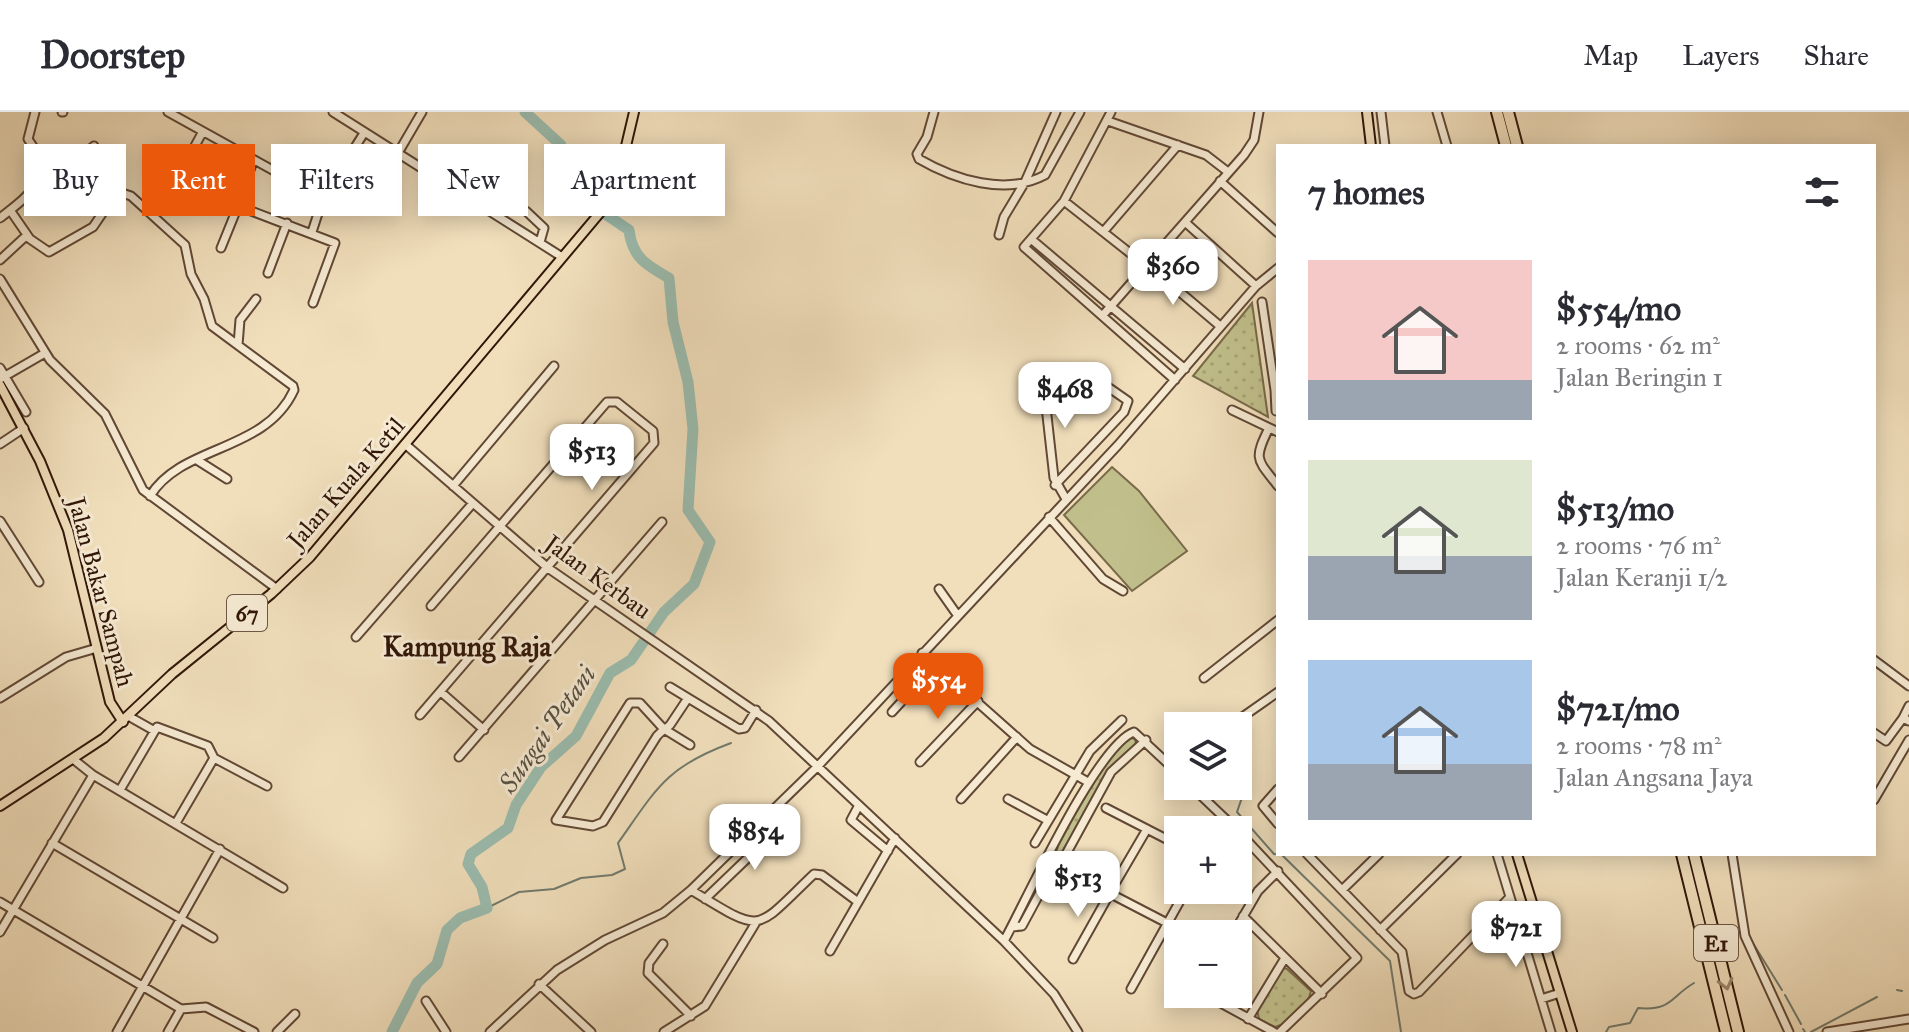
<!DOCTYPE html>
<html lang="en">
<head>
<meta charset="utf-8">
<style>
  :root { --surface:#fff; --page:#f7f7f7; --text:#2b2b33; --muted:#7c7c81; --line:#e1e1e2; --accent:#ea580c }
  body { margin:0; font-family:"IM FELL Great Primer",serif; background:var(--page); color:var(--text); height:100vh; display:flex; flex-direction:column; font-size:30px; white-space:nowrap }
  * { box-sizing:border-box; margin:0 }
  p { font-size:26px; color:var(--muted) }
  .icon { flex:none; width:44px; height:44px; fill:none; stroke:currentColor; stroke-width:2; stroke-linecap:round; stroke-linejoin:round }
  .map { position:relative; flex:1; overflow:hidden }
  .panel { position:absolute; left:1276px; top:32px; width:600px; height:712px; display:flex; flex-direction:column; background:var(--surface); border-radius:0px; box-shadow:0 4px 20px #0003 }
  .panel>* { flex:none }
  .banner { position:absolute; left:24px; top:32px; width:760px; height:72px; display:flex; gap:16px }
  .fabs { position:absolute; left:1164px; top:600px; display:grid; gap:16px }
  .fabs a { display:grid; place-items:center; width:88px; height:88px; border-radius:0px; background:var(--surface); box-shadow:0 4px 20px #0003; font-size:40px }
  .price { position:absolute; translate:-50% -68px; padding:0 18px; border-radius:16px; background:#fff; color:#222; font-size:26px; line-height:52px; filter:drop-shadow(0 2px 4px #0008) }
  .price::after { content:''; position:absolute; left:50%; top:48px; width:24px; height:18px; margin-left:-12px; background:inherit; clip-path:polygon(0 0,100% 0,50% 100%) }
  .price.current { background:var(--accent); color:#fff }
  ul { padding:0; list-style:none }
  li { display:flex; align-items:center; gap:24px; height:200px; padding:0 32px }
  li span { display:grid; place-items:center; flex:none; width:224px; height:160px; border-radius:0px; color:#555 }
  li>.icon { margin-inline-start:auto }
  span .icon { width:96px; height:96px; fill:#fffc; stroke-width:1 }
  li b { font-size:34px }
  h2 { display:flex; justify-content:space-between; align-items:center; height:96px; padding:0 32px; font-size:34px }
  .pill { padding:0 28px; border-radius:0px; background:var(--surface); box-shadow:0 4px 20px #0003; font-size:28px; line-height:72px }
  .pill.current { background:var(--accent); color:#fff }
  header { display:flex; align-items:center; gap:48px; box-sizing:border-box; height:112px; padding:0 40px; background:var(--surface); border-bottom:2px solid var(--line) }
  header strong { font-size:38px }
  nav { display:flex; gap:44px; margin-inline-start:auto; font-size:28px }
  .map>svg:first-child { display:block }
</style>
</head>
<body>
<header>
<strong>Doorstep</strong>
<nav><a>Map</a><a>Layers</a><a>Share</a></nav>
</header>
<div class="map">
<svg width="1909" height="920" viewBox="0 0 1909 920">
  <defs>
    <pattern id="green-dots" width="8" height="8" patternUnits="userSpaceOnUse" patternTransform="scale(2)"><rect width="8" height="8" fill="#c1c08c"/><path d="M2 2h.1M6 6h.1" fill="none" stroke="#a6a477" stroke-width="1.8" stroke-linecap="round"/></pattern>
  </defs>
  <rect width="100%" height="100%" fill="#f1dfbc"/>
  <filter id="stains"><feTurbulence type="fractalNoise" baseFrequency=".0025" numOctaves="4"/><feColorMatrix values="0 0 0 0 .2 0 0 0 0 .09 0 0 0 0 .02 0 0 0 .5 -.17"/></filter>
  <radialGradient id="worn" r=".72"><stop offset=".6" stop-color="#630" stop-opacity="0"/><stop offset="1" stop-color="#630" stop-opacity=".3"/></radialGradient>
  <path fill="url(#green-dots)" stroke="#796b4a" stroke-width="2" d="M1252,191l16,114 -75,-41z
    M1129,625l6,2 1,5 -28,27 -48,85h-4c3,-34 49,-93 73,-119z
    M1281,855l6,2 24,22c-3,16 -21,32 -36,36l-16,-8 -2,-9z"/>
  <path fill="#c1c08c" stroke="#796b4a" stroke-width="2" d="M1112,355l27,24 48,60 -55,40 -68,-76z"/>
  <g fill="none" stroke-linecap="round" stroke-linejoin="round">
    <path stroke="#717a6d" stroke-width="2" d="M1249,665l-12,35 37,42 8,1 108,106 11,71
      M487,796l32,-16 35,-3 27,-11 31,-3 13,-6 -7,-26c39,-55 48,-76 113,-100
      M1751,828l31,50
      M1897,878l5,1
      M1785,883l16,29
      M1803,917l2,3
      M1606,920l3,-5 21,-4 8,-15c34,3 32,-11 56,-25
      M1811,920l66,-35"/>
    <path stroke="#9bbdb0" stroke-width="11" d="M392,920l25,-49 20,-19 10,-34 13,-12 27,-10 -5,-21 -14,-23 3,-10 37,-26 8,-23 25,-38 35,-31 34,-63 21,-13 33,-48 30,-28 16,-42 -22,-32 5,-81 -5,-47 -15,-60 -4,-44c-23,-13 -37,-21 -40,-48l-61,-41 -7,-44 -36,-33"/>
    <defs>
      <path id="minor" d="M62,0h1
        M168,0l155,86
        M333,0l229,145
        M934,0l-7,25 -10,17 2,5c36,21 87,37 126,16l35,-63
        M1111,0l-47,89 -40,46 151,133
        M1381,0l4,34
        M1437,0l10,34
        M1108,9l98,34 22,17
        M398,41l24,-41
        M253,49l-15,45 97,37 -22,60
        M183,56l19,-35
        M1220,69l58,52
        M34,75l25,-3 11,-18 24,-20
        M1064,89l71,56
        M10,98l20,29 19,13 44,-25 21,-31 8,-3 9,3 54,49 6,29 13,25 8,27 81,60 1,4c-29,63 -112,54 -144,106
        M526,99l18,17 -4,14
        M0,106c31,-24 56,-42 28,-79l7,-27
        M1185,110l71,64
        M1104,119l74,-86
        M312,120l11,-34 41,-65
        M999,123l5,-18 21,-35 31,-70
        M1031,127l154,130
        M221,136l17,-42
        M0,148l27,-25
        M1147,152l73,62
        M268,161l19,-50
        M0,167l50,81 55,54 38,76 134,99
        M1262,190l13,88
        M1103,203l141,-160 10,-15 5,-28
        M238,233l2,-25 16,-21
        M0,256l26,44
        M1042,259l12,107 12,21
        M0,267l45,-26
        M1048,293l26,-14 34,-4 20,14 -4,11 -69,73
        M1232,298l46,22
        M1276,299l-1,-21h3
        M1269,316c-16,32 -12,31 9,58
        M0,332l24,-16
        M405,332l143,124 221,153 235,220 50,53 24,38
        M197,348l30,19
        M453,374l101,-120
        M1049,405l54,62 20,12
        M0,409l39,61
        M939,477l19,27
        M356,525l117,-134
        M922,541l108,96 58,33
        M1874,548l35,26
        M1204,566l74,-58
        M670,575l69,42 6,-1 11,-18
        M441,580l43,38
        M0,586l66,-41 31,-9
        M688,586l-18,27c-4,4 -9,6 -13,11l-54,86 -10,4 -37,-6 74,-117h10l21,23 3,3 26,16
        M1909,594l-6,12 6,3
        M892,600l44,-48
        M420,603l234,-272 -1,-12 -36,-29h-10l-176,204
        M130,605l23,13
        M1241,606l37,-26
        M1874,621l12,8 17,-23
        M459,645l203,-235
        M73,647l20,16 190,113
        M920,650l58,-61
        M1191,674l46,44
        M1278,677l-15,17 15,18
        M120,678l37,-63 51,19 6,12
        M961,687l56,-62
        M1008,687l39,21
        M1874,688l35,-60
        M859,693l-8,15 37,31
        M1106,696l72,37
        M176,711l38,-65 53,28
        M1238,719l119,127 -77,74
        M52,731l161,95
        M1035,731l55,-92 32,-31
        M1307,742l95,98 7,39 5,3 5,-2 91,-95
        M1497,742l54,178
        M1732,742l13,82 44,96
        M1057,754l110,57
        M1059,755l52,-95 35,-32
        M1116,770l31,-53
        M691,778c74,45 62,42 123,-16l8,1 36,27
        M1342,778l37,-36
        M705,787l78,-75 -9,-15
        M0,790l181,107 25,-2 48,25
        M1243,804l79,78
        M1012,815l10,-1 33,-61
        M1380,818l77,-76
        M0,820l93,-157
        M1233,822l25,-43 20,-20
        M1004,829c23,-42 93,-196 130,-209l44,41
        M663,832l-14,19 -1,10 43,43
        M830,839l65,-113
        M1073,847l37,-66
        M539,872l52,48
        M1131,877l55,-99
        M1204,882l70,38
        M1541,887l19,-6
        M426,889l20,31
        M1248,907l37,-61
        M117,920l103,-183
        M168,920l13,-23
        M277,920l18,-18
        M490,920l67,-62 48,-30 58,-27 28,-23 126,-123 301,-322 138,-159 22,-18
        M664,920l41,-26 50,-82
        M1827,920l82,-13"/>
      <path id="major" d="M1367,0l4,34
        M0,273l40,76 28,69 42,172 13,20
        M0,694l104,-68 68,-64 99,-80 39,-37 299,-355 9,-22 16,-68
        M1517,742l55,178"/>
      <path id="highway" d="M1497,0l9,34
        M1508,0l9,34
        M1682,742l44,178
        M1694,742l44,178"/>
    </defs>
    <use href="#minor" stroke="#614835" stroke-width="11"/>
    <use href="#major" stroke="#311608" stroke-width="12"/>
    <use href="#highway" stroke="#311608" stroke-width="14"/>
    <use href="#minor" stroke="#f6ead3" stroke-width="7"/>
    <use href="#major" stroke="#f1dfbc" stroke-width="8"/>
    <use href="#highway" stroke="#f1dfbc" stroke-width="10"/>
  </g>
  <defs><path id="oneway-chevron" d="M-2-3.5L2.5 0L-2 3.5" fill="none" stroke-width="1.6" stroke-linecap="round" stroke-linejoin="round" transform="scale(2)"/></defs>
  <use stroke="#9b856b" href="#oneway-chevron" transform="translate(1726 872) rotate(76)"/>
  <g text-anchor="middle" stroke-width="6" stroke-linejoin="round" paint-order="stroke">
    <g fill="#f6ead3" stroke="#6c5645" stroke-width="2">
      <rect x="227" y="483" width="40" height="36" rx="6"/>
      <rect x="1694" y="813" width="44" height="36" rx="6"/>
    </g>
    <g font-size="22" font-weight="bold" fill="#311608">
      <text x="247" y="509">67</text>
      <text x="1716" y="839">E1</text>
    </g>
    <g font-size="24" fill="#311608" stroke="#f6ead3">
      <text transform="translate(346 371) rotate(-49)" y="8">Jalan Kuala Ketil</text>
      <text transform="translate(598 465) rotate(36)" y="8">Jalan Kerbau</text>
      <text transform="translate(101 480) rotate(75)" y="8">Jalan Bakar Sampah</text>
    </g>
    <g font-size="26" font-style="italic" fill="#565043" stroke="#f6ead3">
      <text transform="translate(547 617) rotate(-55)" y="9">Sungai Petani</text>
    </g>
    <g font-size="28" font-weight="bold" fill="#311608" stroke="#f6ead3">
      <text x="467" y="544">Kampung Raja</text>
    </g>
  </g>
  <rect width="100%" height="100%" filter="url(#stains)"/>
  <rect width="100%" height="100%" fill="url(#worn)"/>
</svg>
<div class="fabs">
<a><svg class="icon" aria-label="layers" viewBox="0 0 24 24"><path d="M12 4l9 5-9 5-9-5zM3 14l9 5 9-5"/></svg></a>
<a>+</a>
<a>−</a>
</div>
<b class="price" style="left:1173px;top:195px">$360</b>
<b class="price" style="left:1065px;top:318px">$468</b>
<b class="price" style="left:592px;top:380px">$513</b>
<b class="price current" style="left:938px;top:609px">$554</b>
<b class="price" style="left:755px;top:760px">$854</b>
<b class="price" style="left:1078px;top:807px">$513</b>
<b class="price" style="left:1516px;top:857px">$721</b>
<div class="banner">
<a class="pill">Buy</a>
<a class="pill current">Rent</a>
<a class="pill">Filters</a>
<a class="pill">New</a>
<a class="pill">Apartment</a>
</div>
<section class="panel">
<h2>7 homes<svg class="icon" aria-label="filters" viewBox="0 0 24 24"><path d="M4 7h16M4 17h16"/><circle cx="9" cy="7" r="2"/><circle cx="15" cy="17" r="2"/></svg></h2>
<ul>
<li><span style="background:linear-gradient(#f6c9c9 75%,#9aa5b1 0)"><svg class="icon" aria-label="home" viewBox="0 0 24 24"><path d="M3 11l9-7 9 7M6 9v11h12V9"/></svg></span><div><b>$554/mo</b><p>2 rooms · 62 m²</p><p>Jalan Beringin 1</p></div></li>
<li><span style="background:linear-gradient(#dfe7d0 60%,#9aa5b1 0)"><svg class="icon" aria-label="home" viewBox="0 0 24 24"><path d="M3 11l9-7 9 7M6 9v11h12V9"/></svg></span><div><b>$513/mo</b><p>2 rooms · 76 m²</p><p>Jalan Keranji 1/2</p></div></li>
<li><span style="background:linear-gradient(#a9c7e8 65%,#9aa5b1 0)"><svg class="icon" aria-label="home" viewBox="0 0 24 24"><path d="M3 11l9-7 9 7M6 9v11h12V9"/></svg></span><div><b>$721/mo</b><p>2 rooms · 78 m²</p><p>Jalan Angsana Jaya</p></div></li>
</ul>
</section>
</div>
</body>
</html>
